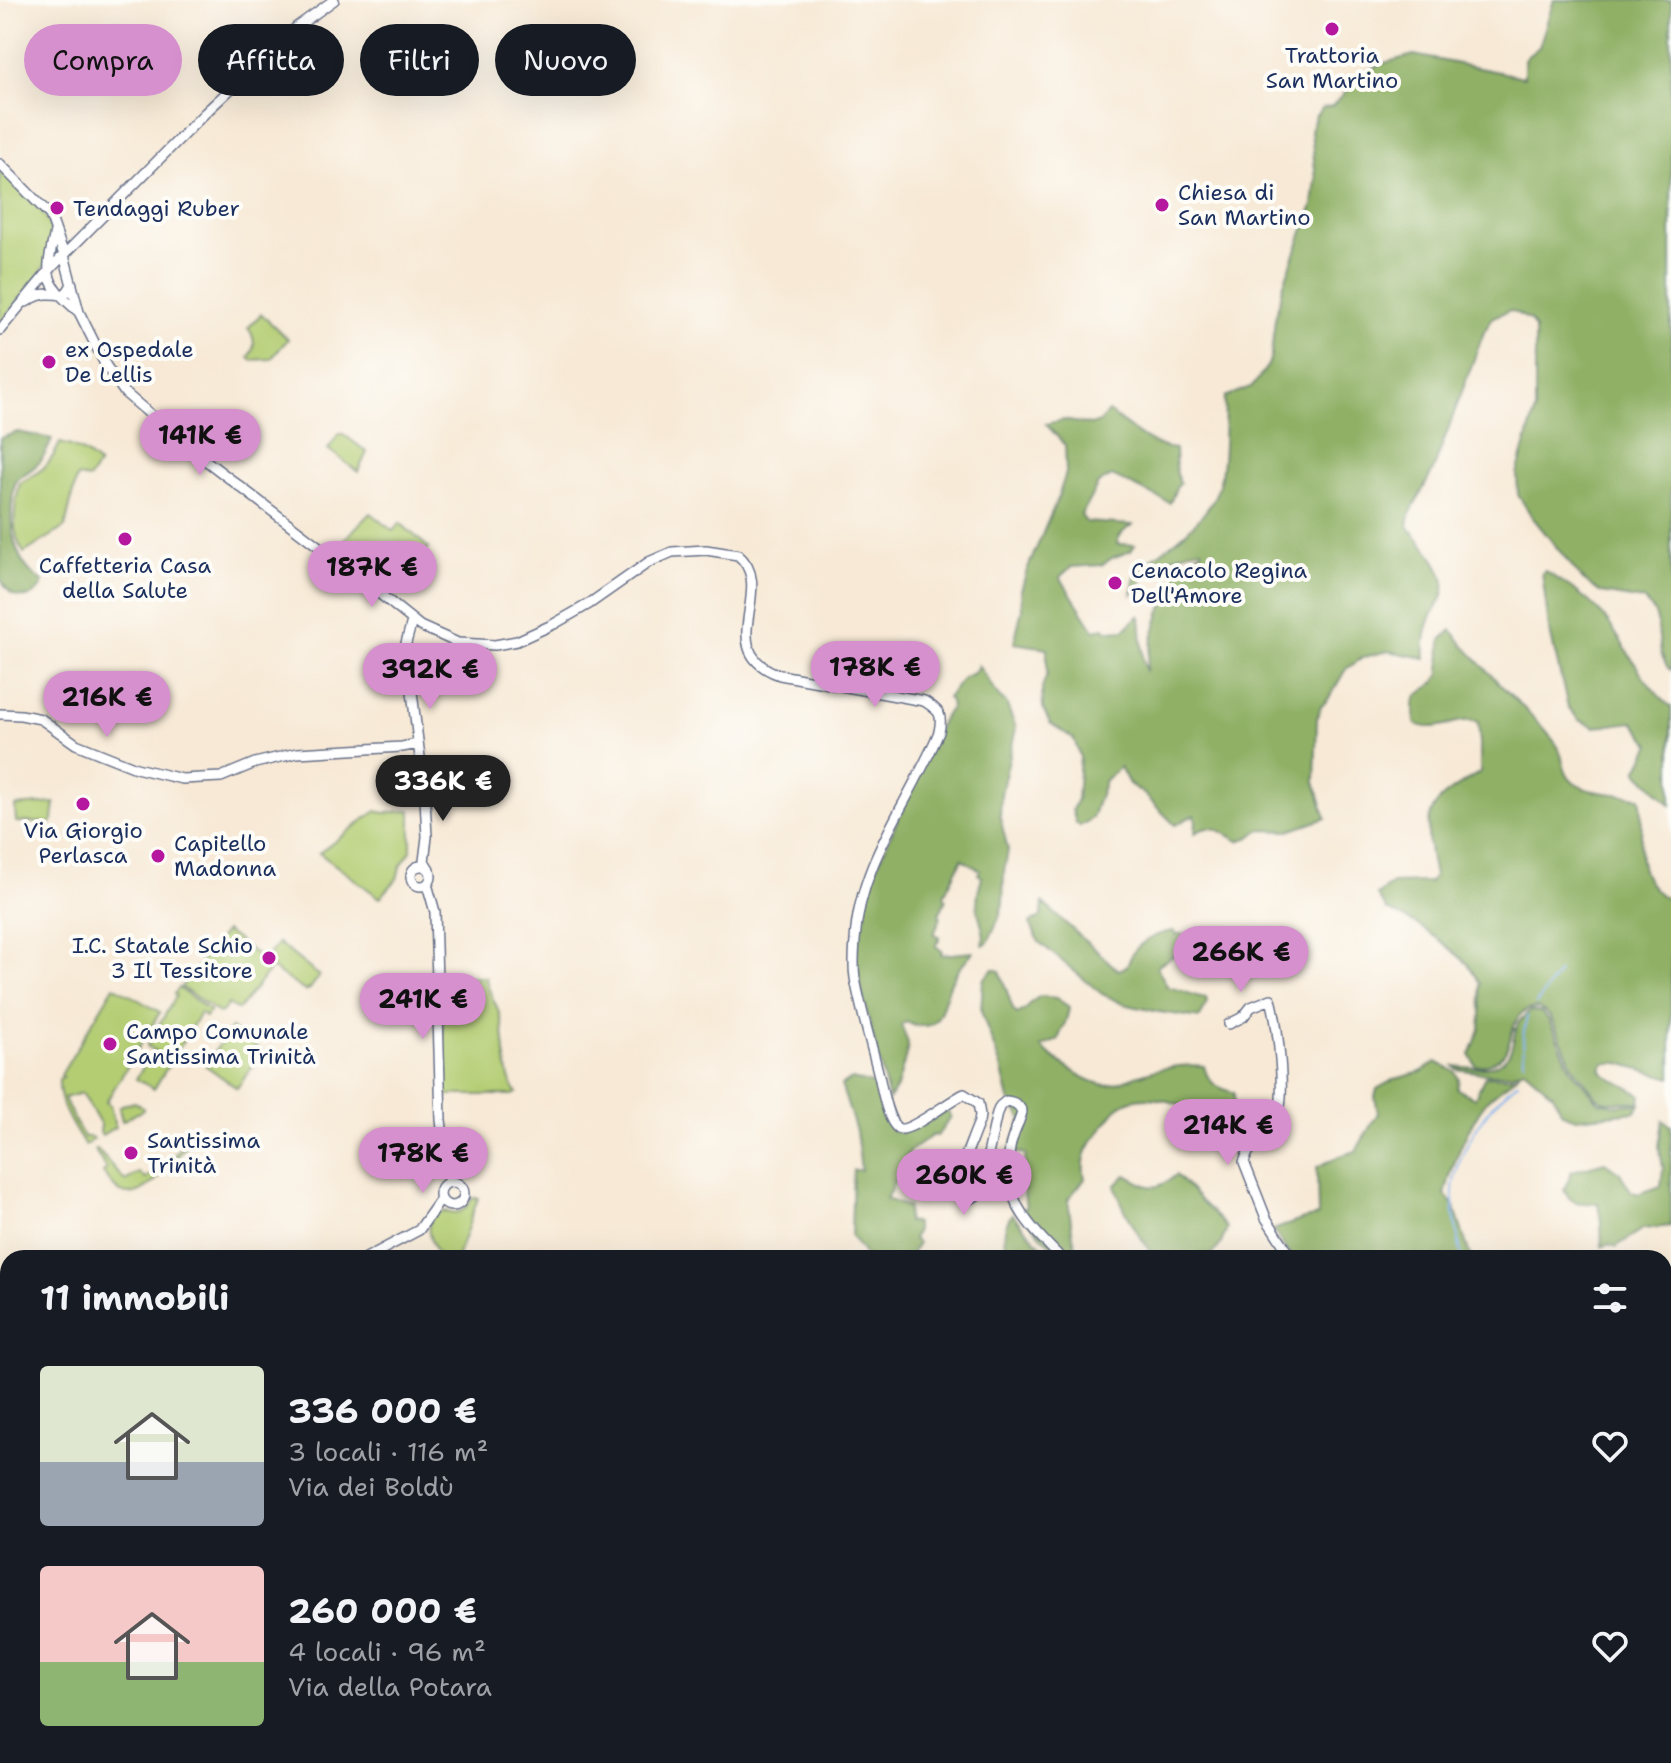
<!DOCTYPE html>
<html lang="it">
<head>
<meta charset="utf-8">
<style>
  :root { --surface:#171b24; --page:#20242c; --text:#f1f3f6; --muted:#9ea1a6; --accent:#d690ce }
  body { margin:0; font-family:"Shantell Sans",sans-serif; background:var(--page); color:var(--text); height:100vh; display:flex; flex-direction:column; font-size:30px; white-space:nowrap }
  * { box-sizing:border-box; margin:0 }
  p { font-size:26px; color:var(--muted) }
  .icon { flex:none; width:44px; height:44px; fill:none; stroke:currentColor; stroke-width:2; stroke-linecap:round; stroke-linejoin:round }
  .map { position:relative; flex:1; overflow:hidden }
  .sheet { position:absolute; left:0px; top:1250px; width:1672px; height:514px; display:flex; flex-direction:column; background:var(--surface); border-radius:24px 24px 0 0; box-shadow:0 8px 32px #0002 }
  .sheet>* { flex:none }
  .guide { position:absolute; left:24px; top:24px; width:800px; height:72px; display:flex; gap:16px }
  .price { position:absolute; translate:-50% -68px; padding:0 18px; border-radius:28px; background:var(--accent); color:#111; font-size:26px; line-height:52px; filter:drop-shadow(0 2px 4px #0008) }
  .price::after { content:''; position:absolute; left:50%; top:48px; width:24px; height:18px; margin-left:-12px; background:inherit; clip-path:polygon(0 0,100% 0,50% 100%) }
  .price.selected { background:#222; color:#fff }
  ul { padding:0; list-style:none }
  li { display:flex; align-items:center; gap:24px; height:200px; padding:0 40px }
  li span { display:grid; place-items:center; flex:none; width:224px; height:160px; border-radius:8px; color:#555 }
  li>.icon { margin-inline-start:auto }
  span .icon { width:96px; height:96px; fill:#fffc; stroke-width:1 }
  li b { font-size:34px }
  h2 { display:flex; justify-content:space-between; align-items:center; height:96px; padding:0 40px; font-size:34px }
  .chip { padding:0 28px; border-radius:36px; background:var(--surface); box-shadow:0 8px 32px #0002; font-size:28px; line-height:72px }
  .chip.selected { background:var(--accent); color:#111 }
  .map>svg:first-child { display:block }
</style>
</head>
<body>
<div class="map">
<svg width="1671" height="1763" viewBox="0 0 1671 1763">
  <rect width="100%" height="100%" fill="#fdfcf7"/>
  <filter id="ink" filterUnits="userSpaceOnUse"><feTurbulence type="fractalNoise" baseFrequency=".0125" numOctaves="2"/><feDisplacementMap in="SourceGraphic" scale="16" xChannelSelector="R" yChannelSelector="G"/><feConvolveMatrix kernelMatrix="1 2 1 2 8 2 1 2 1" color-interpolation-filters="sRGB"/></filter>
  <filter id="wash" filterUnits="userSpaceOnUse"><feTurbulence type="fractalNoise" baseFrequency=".006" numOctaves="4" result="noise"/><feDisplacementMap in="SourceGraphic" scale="32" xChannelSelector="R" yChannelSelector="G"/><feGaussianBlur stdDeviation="1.8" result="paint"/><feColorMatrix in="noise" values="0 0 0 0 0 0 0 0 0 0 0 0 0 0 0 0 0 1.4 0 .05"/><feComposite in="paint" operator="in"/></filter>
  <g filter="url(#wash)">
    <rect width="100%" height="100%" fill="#f7e9d5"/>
    <path fill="#b4cd73" stroke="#687e68" stroke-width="2" d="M0,171l11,7 33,35 8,18 -6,33 -12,18 -34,41z
      M261,314l27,25 -17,20 -20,1 -2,-3c7,-9 6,-20 -1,-29z
      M339,434h4l24,18 -9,20 -30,-23z
      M60,443c16,3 27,10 39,21l-10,15 -12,-2 -12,50 -41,26c-14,-20 -10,-47 -4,-70 23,-13 29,-16 40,-40z
      M370,513l23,18 7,-8 29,25 -38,43 -54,-44z
      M55,803l-2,17 -2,3 -35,-1 -1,-16z
      M411,810v41l-11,16 -3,12 -17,19 -61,-45 57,-42 9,2z
      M225,931l39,29 14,-17 41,33 -9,13 -5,2 -34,-23 -32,41h-3l-8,-5 -6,8 -3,1 -38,-26z
      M486,977c1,16 12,27 15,42 5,20 2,60 16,74l-5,2h-67l-4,-117z
      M114,986l46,26 -54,90 4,3 5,22 -13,8 -2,-3 1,-6 -19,-33 -18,5 10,22 10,17h7l2,2 -8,7c-14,-22 -27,-41 -26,-67l4,-2 -2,-2z
      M179,988l31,23 -5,6 -5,-4 -28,47 -25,-14 29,-50 -2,-2z
      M231,1028l32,24 -26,36 -32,-23z
      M153,1051l18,10 -17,28 -18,-10z
      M135,1102l8,6v2l-21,11 -3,-13 3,-3z
      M182,1141l5,4c-13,16 -45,59 -66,47 -8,-4 -13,-13 -18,-19l3,-4 -12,-20h3l28,32 14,-8 7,6 16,-17 3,2 15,-15 -1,-5z
      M473,1198h5l-21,60h-18c-7,-14 -20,-36 1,-46 6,-3 12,2 19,0 7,-2 10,-9 14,-14z
      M0,1734h8v22h12l2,7h-22z
      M1383,1756h48l-3,7h-28z"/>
    <path fill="#8fb065" stroke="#557062" stroke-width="2" d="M1554,0h117v670l-3,-2 -7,-14 -4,-33 -3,-10 -11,-11 -42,-7 -18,-13 -50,-62 -15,-23 -1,-21 18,-63v-82l-5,-9 -20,-10 -17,7 -9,15 -51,138 -23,44 -2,12c13,18 40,41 36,66 -2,10 -11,19 -14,28 -5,13 -6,25 -5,38l-37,-7 -24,6 -18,12 -17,29 -9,10 -3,11 -2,63 11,36 -37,13 -29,-1 -10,7 -11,4c-18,-8 -25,-20 -44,-8l1,-12 -2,-6 -19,10 -31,-31 -15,-10 -9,-17 -15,13 -13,38 -12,8 -4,-3 -4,-13 5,-11 3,-42 -6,-18 -24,-16 -7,-14 -1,-21 5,-14v-26l-33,-5 8,-34 -1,-19 6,-20 30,-70 9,-27 -1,-28 -19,-21 17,-4 28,5 9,-3 8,-10c23,14 37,34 67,37l1,25 4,9 -4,5 -6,15 -58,-27 -14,8 -17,31 5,7 46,3c-7,5 -14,10 -15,19l18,1 -4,6 -19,7 -10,7 -31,2 -11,10 34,53 11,-2 3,3 16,-1 16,-15 3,44 3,13c5,-39 18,-75 37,-110l3,-3 16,-7v-3c-16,2 -42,11 -54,24 -6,7 -10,15 -16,21 1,-8 1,-17 6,-23 6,-9 16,-14 24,-20 20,-14 47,-37 55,-60 9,-25 7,-67 8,-94l28,-11 15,-21 3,-9 4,-37 8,-33 30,-81 3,-26 -5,-49 4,-13 7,-9 10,-2 11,-11 17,-21 24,-11 30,-8 110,22v-18l15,-12z
      M18,432l34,7c-9,24 -15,27 -36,41 -9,35 -7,81 27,102 -5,16 -25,21 -36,7 -3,-3 -5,-8 -7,-11v-140z
      M1545,571c23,14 47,29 63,51 21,29 36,63 63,85v98l-34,-34 14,-27 -18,-22 -38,5 -16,-7 -11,-13 -19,-79 -7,-55z
      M1451,630c15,17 30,35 46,51 20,22 42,39 60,64 8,12 4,28 17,38 20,13 44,9 66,15 7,28 -9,63 11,87 7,7 10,12 20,15v178l-52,-15h-15l-3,6 3,5 36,20 1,2 -1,6h-31l-6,-1 -6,-4 -24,-30 -22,-49 -6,-6 -7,-4c-42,2 -9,54 -62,58l-6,-11 10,-26 1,-15 -1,-31 -12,-19 -7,-6 -20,-17 -25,-17 -29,-14 -10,-15 16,-12 37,-1 4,-6c-4,-22 -13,-56 4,-74 11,-12 29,-21 42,-30v-29l-2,-21c-21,-6 -43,13 -63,1l-1,-19 3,-8 18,-14 5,-8 1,-34z
      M978,665l21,32 7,6 10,25 -15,66 -1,23 8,33 -4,21 -1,32 -4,15 -12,26 -4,1c3,-12 -3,-22 -5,-34 -2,-12 0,-22 4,-34l-4,-3 2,-4 -18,-11 -18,36 2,5 -7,14 2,3 -7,17 6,3 -4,9 6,5 -1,4 32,-3c-6,8 -15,16 -20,26 -14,25 -8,60 -47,44l-5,3 7,18v5l-11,39 -8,13 -34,-134 6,-64 82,-184 8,-10 -1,-7 -3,-3 16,-20 12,-6z
      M1043,903l75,67 8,-3c3,-5 6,-14 10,-18 9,-10 26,-17 38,-18l1,3h13l10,9 -39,21 -2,4 10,17 -1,2c14,1 25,9 40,11l1,4 -7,16 -41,-6 -36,-8 -21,-10 -63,-52 -9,-19 12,-7z
      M993,969l7,2 13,38 4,5 9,-5 3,-5 11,-8 16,2 13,9c-1,13 -7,21 -11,33l-17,7c11,12 48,37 65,38 9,0 21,-6 30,-9 20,-7 46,-13 68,-10 4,18 13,21 30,27v18l-15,12c-7,-11 -15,-10 -26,-14 -22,-8 -57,-20 -76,0 -7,8 -13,17 -19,25 -12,14 -17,27 -13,45l-17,20 5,38 7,21h-18l-44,-48 8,-2 -4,-30 4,-24 -17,-3 13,-32 -13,-20 -8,-32 -20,-56 2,-31z
      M1531,1011l10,1 8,8 22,49 28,33 15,3 26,-1 -4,8 -60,6 -14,-5 -9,-19 -29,-25 -13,5h-21l-33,-5 -3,-3c19,2 48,6 57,-17 6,-17 2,-27 20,-38z
      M1436,1062l20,10 3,7 -2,10 18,9 10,-22 27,1 7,-4c-9,11 -24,18 -33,29 -19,25 -34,62 -41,93l9,11 17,52h-179l-19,-28 31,-11 14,-3 -1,-49 23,-11 16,-5 22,-38 -3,-16 2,-8 18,-10 26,-7z
      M852,1079l20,5 3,4 14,38 4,5 8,2 46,-23 4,7 -14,19 -4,-1 -23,16 -24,48 22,8 -1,15 9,1v9l-3,7 5,4 -6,9 1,6h-46l-16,-22 2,-66h8l-5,-39 -15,-46z
      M1663,1120l8,6v100l-28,3 -27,18 -8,-3 -6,3 -1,-25 -3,-19c-15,0 -27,3 -34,-13l8,-19 33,-9 15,11 11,18 7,3 23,-8 2,-19 -4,-21z
      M1126,1175c23,12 27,19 50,0l51,53 -6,16 -11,14h-54c-17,-21 -32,-46 -41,-72z
      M1012,1214l40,44h-41c-9,-15 -9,-30 1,-44z
      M709,1756h85l7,7h-103z
      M881,1756h205l-4,7h-211z
      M1476,1756h68l2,7h-73z"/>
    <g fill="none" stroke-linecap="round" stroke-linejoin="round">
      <path stroke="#83b4ef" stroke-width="2" d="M1536,1004l23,-32
        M1524,1062l-1,-26 4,-20
        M1462,1258c-4,-22 -10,-45 -9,-67 1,-27 24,-69 42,-88 7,-8 15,-14 23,-21"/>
      <path stroke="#83b4ef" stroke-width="12" d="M1664,1668l7,-9
        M1550,1763l1,-7"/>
    </g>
  </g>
  <g filter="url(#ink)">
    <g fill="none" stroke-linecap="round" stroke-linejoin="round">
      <defs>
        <path id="minor" d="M0,164l50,51 14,40 15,57 27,54 19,27 71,60 164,125 60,48 38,17 37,2 22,-4 37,-17 35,-20 60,-42 23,-10 34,-2 32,5c40,33 -27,96 42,120l144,26c15,10 19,12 15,31 -29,70 -80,130 -84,209 -1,12 -2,25 0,37 6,34 17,68 25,102 2,10 9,47 20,49 12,2 49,-28 64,-35l14,9 2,12 -1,7c-6,14 -11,29 -17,43 -2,6 -6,13 -7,19 -2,19 16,20 25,7l17,-78 3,-7 6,-5c8,1 13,3 16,11 -3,12 -10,23 -12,36 -9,52 18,76 51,110
          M55,232c-10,45 -12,49 24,80
          M26,302c7,-4 13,-8 21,-8 14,-1 17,6 25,-10
          M0,330l53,-64 153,-154 92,-86 36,-26
          M412,621l-6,22 19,155 2,39 -3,24 5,8
          M0,714l21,1 20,4 35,25 60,24 46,11 39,-2 34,-14 42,-10 105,-6 16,-3
          M411 876a10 10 0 1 1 20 0a10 10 0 1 1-20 0Z
          M427,884l8,28 6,208 6,48 3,14
          M1229,1024l14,-7 8,-10 20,-8c6,22 16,99 6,118 -9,17 -27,25 -33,45l22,56 26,40
          M440 1194a12 12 0 1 1 24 0a12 12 0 1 1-24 0Z
          M366,1258l53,-28 22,-31
          M0,1384l8,2"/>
        <path id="major" d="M0,1628l8,15
          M0,1686l8,2
          M30,1756l2,7"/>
      </defs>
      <use href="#minor" stroke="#687088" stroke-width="12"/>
      <use href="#major" stroke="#687088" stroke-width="14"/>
      <use href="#minor" stroke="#fff" stroke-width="9"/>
      <use href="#major" stroke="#fff" stroke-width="11"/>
    </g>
  </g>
  <g fill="#b5179e" stroke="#fdfcf7" stroke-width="3">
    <circle cx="1332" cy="29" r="8"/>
    <circle cx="1162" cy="205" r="8"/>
    <circle cx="57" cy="208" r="8"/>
    <circle cx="49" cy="362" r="8"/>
    <circle cx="125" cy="539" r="8"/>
    <circle cx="1115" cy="583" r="8"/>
    <circle cx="83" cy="804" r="8"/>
    <circle cx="158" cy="856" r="8"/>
    <circle cx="269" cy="958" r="8"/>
    <circle cx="110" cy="1044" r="8"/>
    <circle cx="131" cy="1153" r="8"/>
  </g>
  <g text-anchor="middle" stroke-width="8" stroke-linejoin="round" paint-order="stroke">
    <g font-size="22" fill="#1b2f5e" stroke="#fdfcf7" text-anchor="start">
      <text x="1332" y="63" text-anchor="middle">Trattoria<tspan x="1332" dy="25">San Martino</tspan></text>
      <text x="1178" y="200">Chiesa di<tspan x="1178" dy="25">San Martino</tspan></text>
      <text x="73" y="216">Tendaggi Ruber</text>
      <text x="65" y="357">ex Ospedale<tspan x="65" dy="25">De Lellis</tspan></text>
      <text x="125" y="573" text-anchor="middle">Caffetteria Casa<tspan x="125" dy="25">della Salute</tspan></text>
      <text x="1131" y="578">Cenacolo Regina<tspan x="1131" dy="25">Dell'Amore</tspan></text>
      <text x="83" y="838" text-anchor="middle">Via Giorgio<tspan x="83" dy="25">Perlasca</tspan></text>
      <text x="174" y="851">Capitello<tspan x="174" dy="25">Madonna</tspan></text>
      <text x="253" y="953" text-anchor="end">I.C. Statale Schio<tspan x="253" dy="25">3 Il Tessitore</tspan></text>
      <text x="126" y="1039">Campo Comunale<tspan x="126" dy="25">Santissima Trinità</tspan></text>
      <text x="147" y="1148">Santissima<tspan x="147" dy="25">Trinità</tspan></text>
    </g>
  </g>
</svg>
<b class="price" style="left:200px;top:477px">141K €</b>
<b class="price" style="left:372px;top:609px">187K €</b>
<b class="price" style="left:875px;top:709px">178K €</b>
<b class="price" style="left:430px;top:711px">392K €</b>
<b class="price" style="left:107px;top:739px">216K €</b>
<b class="price selected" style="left:443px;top:823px">336K €</b>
<b class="price" style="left:1241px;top:994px">266K €</b>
<b class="price" style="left:423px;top:1041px">241K €</b>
<b class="price" style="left:1228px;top:1167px">214K €</b>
<b class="price" style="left:423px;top:1195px">178K €</b>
<b class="price" style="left:964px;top:1217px">260K €</b>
<div class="guide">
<a class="chip selected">Compra</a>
<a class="chip">Affitta</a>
<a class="chip">Filtri</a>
<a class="chip">Nuovo</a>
</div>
<section class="sheet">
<h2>11 immobili<svg class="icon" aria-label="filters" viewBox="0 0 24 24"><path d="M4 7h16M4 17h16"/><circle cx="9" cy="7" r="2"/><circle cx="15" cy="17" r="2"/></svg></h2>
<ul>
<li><span style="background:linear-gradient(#dfe7d0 60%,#9aa5b1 0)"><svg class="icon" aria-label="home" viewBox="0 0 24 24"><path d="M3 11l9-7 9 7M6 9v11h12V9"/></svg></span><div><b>336 000 €</b><p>3 locali · 116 m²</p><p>Via dei Boldù</p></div><svg class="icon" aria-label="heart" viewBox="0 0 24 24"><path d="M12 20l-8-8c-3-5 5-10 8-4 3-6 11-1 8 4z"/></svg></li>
<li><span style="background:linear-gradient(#f6c9c9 60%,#8fb573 0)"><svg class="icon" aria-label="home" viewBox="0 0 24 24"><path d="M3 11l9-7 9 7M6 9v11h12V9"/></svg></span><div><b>260 000 €</b><p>4 locali · 96 m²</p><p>Via della Potara</p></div><svg class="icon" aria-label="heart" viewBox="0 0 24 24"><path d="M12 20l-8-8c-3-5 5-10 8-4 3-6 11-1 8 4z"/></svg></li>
</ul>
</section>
</div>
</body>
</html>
